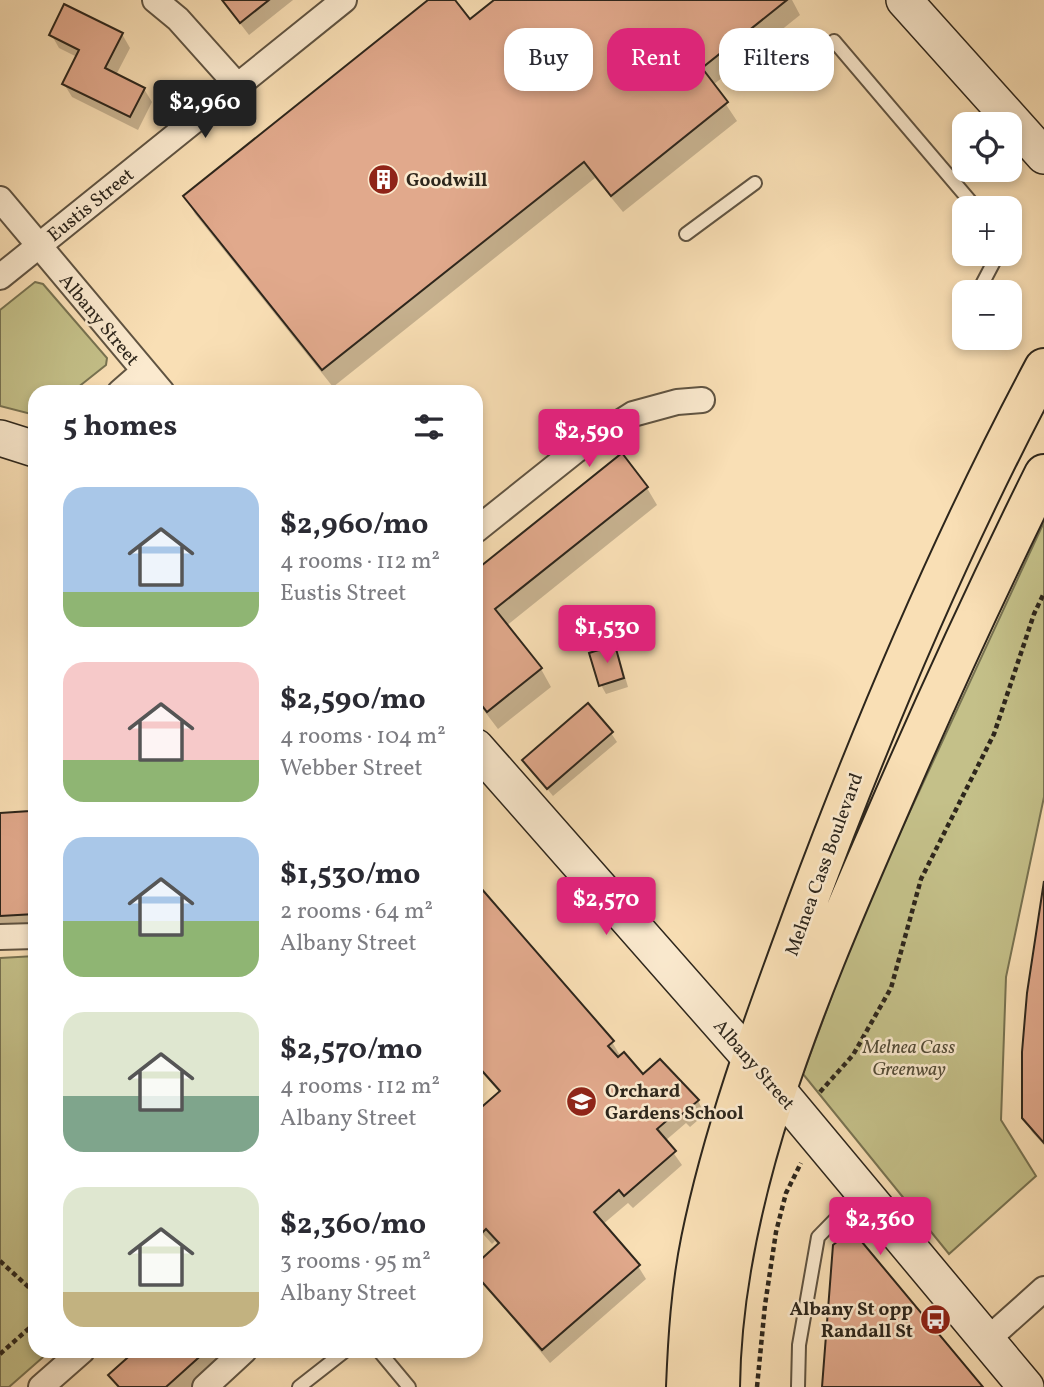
<!DOCTYPE html>
<html lang="en">
<head>
<meta charset="utf-8">
<style>
  :root { --surface:#fff; --page:#f2f2f3; --text:#2b2b33; --muted:#7c7c81; --accent:#db2777 }
  body { margin:0; font-family:Vollkorn,serif; background:var(--page); color:var(--text); height:100vh; display:flex; flex-direction:column; font-size:26px; white-space:nowrap }
  * { box-sizing:border-box; margin:0 }
  p { font-size:23px; color:var(--muted) }
  .icon { flex:none; width:38px; height:38px; fill:none; stroke:currentColor; stroke-width:2; stroke-linecap:round; stroke-linejoin:round }
  .map { position:relative; flex:1; overflow:hidden }
  .details { position:absolute; left:28px; top:385px; width:455px; height:973px; display:flex; flex-direction:column; background:var(--surface); border-radius:21px; box-shadow:0 4px 10px #0003 }
  .details>* { flex:none }
  .hud { position:absolute; left:504px; top:28px; width:434px; height:63px; display:flex; gap:14px }
  .tools { position:absolute; left:952px; top:112px; display:grid; gap:14px }
  .tools a { display:grid; place-items:center; width:70px; height:70px; border-radius:14px; background:var(--surface); box-shadow:0 4px 10px #0003; font-size:35px }
  .price { position:absolute; translate:-50% -60px; padding:0 16px; border-radius:7px; background:var(--accent); color:#fff; font-size:23px; line-height:46px; filter:drop-shadow(0 2px 4px #0008) }
  .price::after { content:''; position:absolute; left:50%; top:42px; width:21px; height:16px; margin-left:-10px; background:inherit; clip-path:polygon(0 0,100% 0,50% 100%) }
  .price.active { background:#222; color:#fff }
  ul { padding:0; list-style:none }
  li { display:flex; align-items:center; gap:21px; height:175px; padding:0 35px }
  li span { display:grid; place-items:center; flex:none; width:196px; height:140px; border-radius:21px; color:#555 }
  li>.icon { margin-inline-start:auto }
  span .icon { width:84px; height:84px; fill:#fffc; stroke-width:1 }
  li b { font-size:30px }
  h2 { display:flex; justify-content:space-between; align-items:center; height:84px; padding:0 35px; font-size:30px }
  .pill { padding:0 24px; border-radius:21px; background:var(--surface); box-shadow:0 4px 10px #0003; font-size:24px; line-height:63px }
  .pill.active { background:var(--accent); color:#fff }
  .map>svg:first-child { display:block }
</style>
</head>
<body>
<div class="map">
<svg width="1044" height="1387" viewBox="0 0 1044 1387">
  <rect width="100%" height="100%" fill="#f9dfb5"/>
  <filter id="stains"><feTurbulence type="fractalNoise" baseFrequency=".00286" numOctaves="4"/><feColorMatrix values="0 0 0 0 .2 0 0 0 0 .09 0 0 0 0 .02 0 0 0 .5 -.17"/></filter>
  <radialGradient id="worn" r=".72"><stop offset=".6" stop-color="#630" stop-opacity="0"/><stop offset="1" stop-color="#630" stop-opacity=".3"/></radialGradient>
  <path fill="#c4c089" stroke="#787352" stroke-width="2" d="M35,282l8,2 64,74 -1,7 -34,27h-37v23l-35,-9v-96z
    M1044,522v275l-38,180 -5,143 35,56 -87,78 -146,-180 58,-157z
    M35,956v395h15l-41,36h-9v-429z"/>
  <path fill="#0003" d="M222,0h71l-44,35z
    M431,0h21l18,22 27,-22h295l8,15 -87,70 24,36 -114,91 -28,-34 -262,209 -138,-173 -10,-18z
    M51,34h71l8,14 -14,27 28,14 8,13 -14,28 -66,-33 -8,-13 13,-27 -18,-9z
    M647,488l10,17 -151,121 35,43 10,18 -53,42 -22,-29v-128z
    M614,647l5,9 9,31 -22,7 -5,-9z
    M611,733l6,9 -64,54 -29,-36z
    M35,801v139l-35,2v-128l31,-2z
    M1044,890v255l-12,-13 -8,-14z
    M476,893l136,149 9,15 22,20 55,24 7,13 -15,13 -4,-4 -21,18 17,24 -49,43 -5,-5 -26,22 36,41 8,13 -96,84 -74,-89v-8l23,-20 -4,-5 -3,3 -16,-18v-111l24,-22 -24,-27z
    M138,1351h98l-41,36h-78l-6,-12z"/>
  <path fill="#e1a98c" stroke="#2d261c" stroke-width="2" d="M222,0h47l-29,23z
    M428,0h27l15,19 24,-19h293l-85,68 26,34 -117,94 -27,-34 -262,208 -139,-174z
    M64,4l59,29 -18,35 40,20 -15,29 -68,-33 17,-34 -30,-15z
    M622,453l26,34 -153,122 47,59 -55,44 -11,-14v-128z
    M615,645l9,33 -25,8 -10,-33z
    M588,703l25,29 -66,57 -25,-29z
    M35,795v119l-35,2v-103l30,-2z
    M1044,881v262l-22,-25v-66l5,-59z
    M480,887l134,154 -6,5 10,11 6,-5 19,22 17,-15 39,41 -18,15 -3,-4 -21,18 19,22 -52,45 -5,-6 -25,22 46,53 -98,85 -66,-75v-11l23,-21 -13,-14 -3,3 -7,-9v-111l24,-21 -24,-27v-173z
    M852,1230l131,157h-161l11,-142z
    M135,1351h71l-40,36h-47l-11,-12z"/>
  <g fill="none" stroke-linecap="round" stroke-linejoin="round">
    <defs>
      <path id="service" d="M834,41l142,167
        M686,234l69,-51
        M978,292l20,-38
        M962,325l2,-5
        M379,1351l30,36
        M299,1387l46,-36
        M798,1387l1,-42 19,-108 44,-45"/>
      <path id="minor" d="M155,0l23,19 59,66
        M0,199l162,193
        M0,277l344,-277
        M120,392l24,-21
        M476,530l99,-79 58,-37 44,-12 25,-2
        M0,937l35,-1
        M987,1340l57,-51
        M41,1387l41,-36
        M205,1387l39,-36"/>
      <path id="secondary" d="M904,0l140,156
        M0,438l35,11
        M476,747l302,343 248,297"/>
      <path id="primary" d="M686,1387c2,-49 5,-98 15,-147 23,-113 65,-224 105,-333 69,-185 145,-365 238,-539
        M720,1387c2,-190 87,-390 162,-562 51,-118 105,-236 162,-351"/>
    </defs>
    <use href="#service" stroke="#605442" stroke-width="16"/>
    <use href="#minor" stroke="#605442" stroke-width="28"/>
    <use href="#secondary" stroke="#2d261c" stroke-width="38"/>
    <use href="#primary" stroke="#2d261c" stroke-width="42"/>
    <path stroke="#2d261c" stroke-width="4.5" stroke-dasharray="5 3.5" stroke-linecap="butt" d="M820,1092l33,-37 38,-67 30,-109 73,-145 40,-120 10,-21
      M0,1261l35,32
      M0,1354l35,-31
      M757,1387l8,-82 11,-73 10,-39 15,-30"/>
    <use href="#service" stroke="#fbeacf" stroke-width="12"/>
    <use href="#minor" stroke="#fbeacf" stroke-width="24"/>
    <use href="#secondary" stroke="#fbeacf" stroke-width="35"/>
    <use href="#primary" stroke="#f9dfb5" stroke-width="38"/>
  </g>
  <defs>
    <symbol id="building-disc" viewBox="-11 -11 22 22"><circle r="9.5" fill="#8f2418" stroke="#fbeacf"/><path d="M-4-6H4V6H1V3H-1V6H-4ZM-2.5-4.3h1.7v1.8h-1.7ZM.8-4.3h1.7v1.8H.8ZM-2.5-1h1.7V.8h-1.7ZM.8-1h1.7V.8H.8Z" fill="#fff"/></symbol>
    <symbol id="school-disc" viewBox="-11 -11 22 22"><circle r="9.5" fill="#8f2418" stroke="#fbeacf"/><path d="M0-5L7-2L0 1L-7-2ZM-4 1L0 2.5L4 1V4Q0 6-4 4Z" fill="#fff"/></symbol>
    <symbol id="bus-disc" viewBox="-11 -11 22 22"><circle r="9.5" fill="#8f2418" stroke="#fbeacf"/><path d="M-5-6H5V4H4V6H2V4H-2V6H-4V4H-5ZM-3.5-4V0h7V-4ZM-3.5 1.2v1.5H-2V1.2ZM2 1.2v1.5H3.5V1.2Z" fill="#fff"/></symbol>
  </defs>
  <g fill-rule="evenodd">
    <use href="#building-disc" x="366" y="162" width="35" height="35"/>
    <use href="#school-disc" x="564" y="1084" width="35" height="35"/>
    <use href="#bus-disc" x="918" y="1302" width="35" height="35"/>
  </g>
  <g text-anchor="middle" stroke-width="5" stroke-linejoin="round" paint-order="stroke">
    <g font-size="19" font-weight="bold" fill="#2d261c" stroke="#fbeacf" text-anchor="start">
      <text x="406" y="186">Goodwill</text>
      <text x="605" y="1097">Orchard<tspan x="605" dy="22">Gardens School</tspan></text>
      <text x="913" y="1315" text-anchor="end">Albany St opp<tspan x="913" dy="22">Randall St</tspan></text>
    </g>
    <g font-size="19" fill="#2d261c" stroke="#fbeacf">
      <text transform="translate(90 204) rotate(-39)" y="7">Eustis Street</text>
      <text transform="translate(100 319) rotate(50)" y="7">Albany Street</text>
      <text transform="translate(823 864) rotate(-70)" y="7">Melnea Cass Boulevard</text>
      <text transform="translate(755 1064) rotate(49)" y="7">Albany Street</text>
    </g>
    <g font-size="19" font-style="italic" fill="#534c37" stroke="#fbeacf">
      <text x="909" y="1053">Melnea Cass<tspan x="909" dy="22">Greenway</tspan></text>
    </g>
  </g>
  <rect width="100%" height="100%" filter="url(#stains)"/>
  <rect width="100%" height="100%" fill="url(#worn)"/>
</svg>
<div class="tools">
<a><svg class="icon" aria-label="locate" viewBox="0 0 24 24"><circle cx="12" cy="12" r="6"/><path d="M12 2v4M12 18v4M2 12h4M18 12h4"/></svg></a>
<a>+</a>
<a>−</a>
</div>
<b class="price active" style="left:205px;top:140px">$2,960</b>
<b class="price" style="left:589px;top:469px">$2,590</b>
<b class="price" style="left:607px;top:665px">$1,530</b>
<b class="price" style="left:606px;top:937px">$2,570</b>
<b class="price" style="left:880px;top:1257px">$2,360</b>
<div class="hud">
<a class="pill">Buy</a>
<a class="pill active">Rent</a>
<a class="pill">Filters</a>
</div>
<section class="details">
<h2>5 homes<svg class="icon" aria-label="filters" viewBox="0 0 24 24"><path d="M4 7h16M4 17h16"/><circle cx="9" cy="7" r="2"/><circle cx="15" cy="17" r="2"/></svg></h2>
<ul>
<li><span style="background:linear-gradient(#a9c7e8 75%,#8fb573 0)"><svg class="icon" aria-label="home" viewBox="0 0 24 24"><path d="M3 11l9-7 9 7M6 9v11h12V9"/></svg></span><div><b>$2,960/mo</b><p>4 rooms · 112 m²</p><p>Eustis Street</p></div></li>
<li><span style="background:linear-gradient(#f6c9c9 70%,#8fb573 0)"><svg class="icon" aria-label="home" viewBox="0 0 24 24"><path d="M3 11l9-7 9 7M6 9v11h12V9"/></svg></span><div><b>$2,590/mo</b><p>4 rooms · 104 m²</p><p>Webber Street</p></div></li>
<li><span style="background:linear-gradient(#a9c7e8 60%,#8fb573 0)"><svg class="icon" aria-label="home" viewBox="0 0 24 24"><path d="M3 11l9-7 9 7M6 9v11h12V9"/></svg></span><div><b>$1,530/mo</b><p>2 rooms · 64 m²</p><p>Albany Street</p></div></li>
<li><span style="background:linear-gradient(#dfe7d0 60%,#7fa58c 0)"><svg class="icon" aria-label="home" viewBox="0 0 24 24"><path d="M3 11l9-7 9 7M6 9v11h12V9"/></svg></span><div><b>$2,570/mo</b><p>4 rooms · 112 m²</p><p>Albany Street</p></div></li>
<li><span style="background:linear-gradient(#dfe7d0 75%,#c2b280 0)"><svg class="icon" aria-label="home" viewBox="0 0 24 24"><path d="M3 11l9-7 9 7M6 9v11h12V9"/></svg></span><div><b>$2,360/mo</b><p>3 rooms · 95 m²</p><p>Albany Street</p></div></li>
</ul>
</section>
</div>
</body>
</html>
